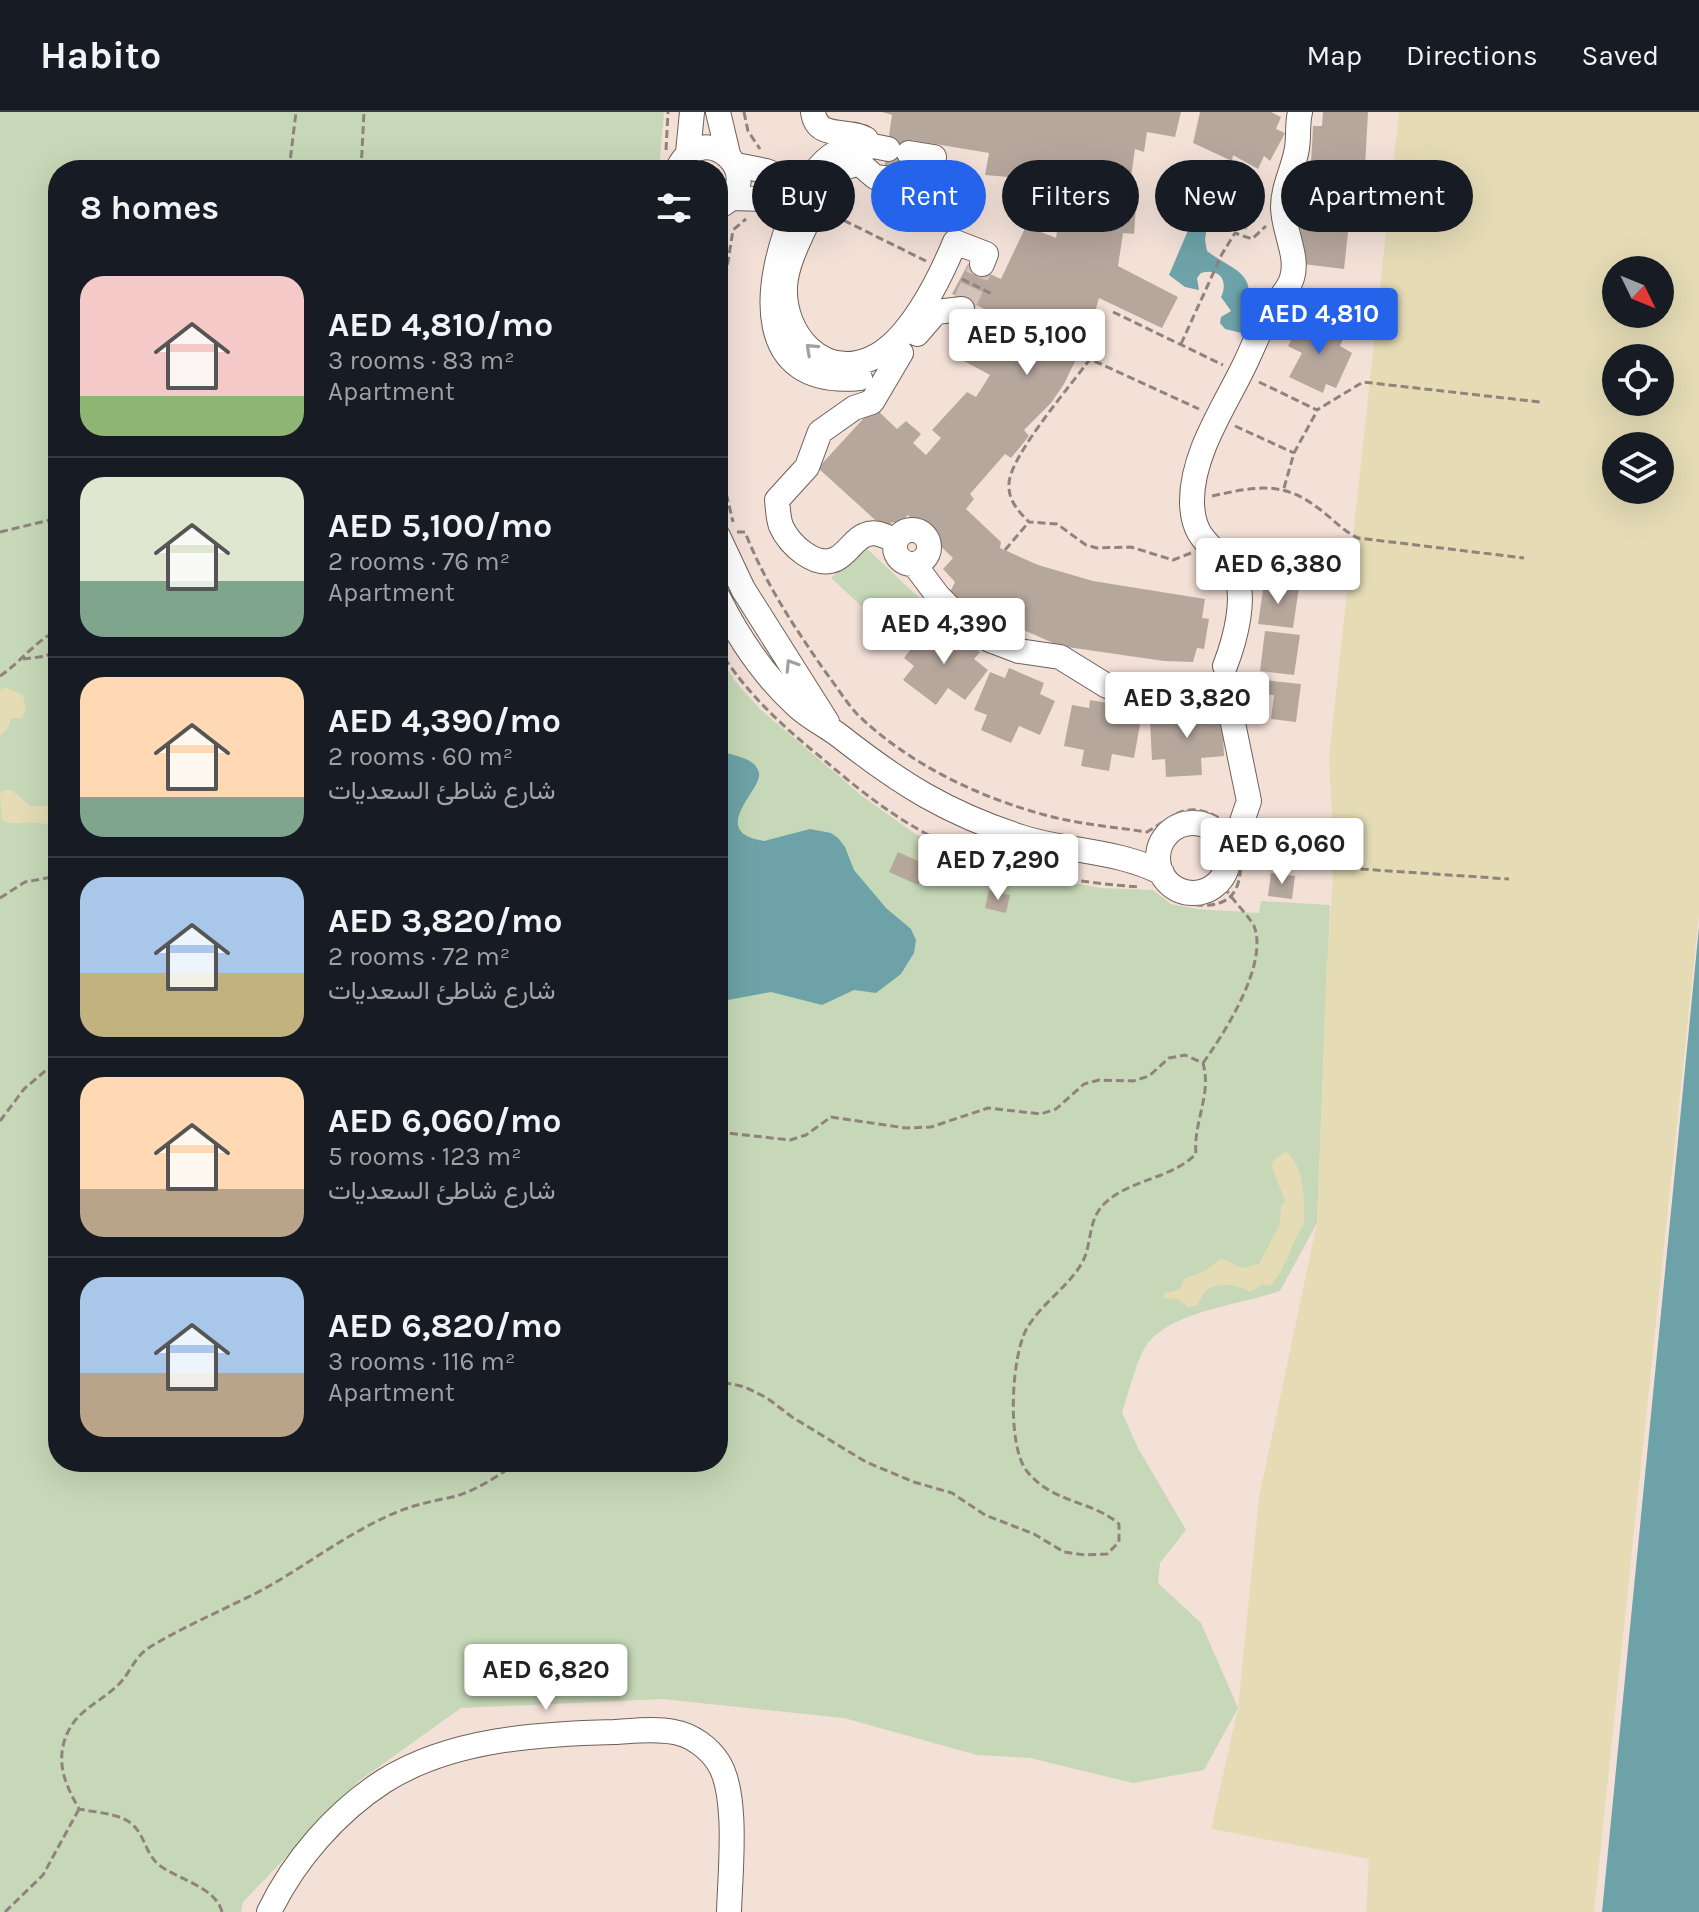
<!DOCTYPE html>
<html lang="en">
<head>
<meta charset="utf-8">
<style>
  :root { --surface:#171b24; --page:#20242c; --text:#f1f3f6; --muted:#9ea1a6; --line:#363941; --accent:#2563eb }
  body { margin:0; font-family:Karla,Vazirmatn,sans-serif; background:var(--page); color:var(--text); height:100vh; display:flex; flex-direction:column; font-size:30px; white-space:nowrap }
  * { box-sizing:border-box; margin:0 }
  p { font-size:26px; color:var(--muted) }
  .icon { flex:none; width:44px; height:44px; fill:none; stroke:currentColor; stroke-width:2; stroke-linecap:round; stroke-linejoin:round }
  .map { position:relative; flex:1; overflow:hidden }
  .details { position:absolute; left:48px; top:48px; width:680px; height:1312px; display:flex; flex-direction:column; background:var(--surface); border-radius:32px; box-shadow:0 8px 32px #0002 }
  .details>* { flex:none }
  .top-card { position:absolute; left:752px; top:48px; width:760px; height:72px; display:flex; gap:16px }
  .needle { width:52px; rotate:133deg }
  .tools { position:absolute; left:1602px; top:144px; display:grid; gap:16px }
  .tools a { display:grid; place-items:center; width:72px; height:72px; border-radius:50%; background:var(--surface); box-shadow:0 8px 32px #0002; font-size:40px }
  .price { position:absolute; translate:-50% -68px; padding:0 18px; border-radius:8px; background:#fff; color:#222; font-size:26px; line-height:52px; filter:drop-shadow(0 2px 4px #0008) }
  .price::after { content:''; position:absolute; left:50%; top:48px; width:24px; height:18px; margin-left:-12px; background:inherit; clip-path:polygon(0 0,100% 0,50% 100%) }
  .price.on { background:var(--accent); color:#fff }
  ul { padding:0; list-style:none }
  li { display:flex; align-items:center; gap:24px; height:200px; padding:0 32px }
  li+li { border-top:2px solid var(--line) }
  li span { display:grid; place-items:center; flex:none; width:224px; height:160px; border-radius:24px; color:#555 }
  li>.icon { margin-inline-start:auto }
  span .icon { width:96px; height:96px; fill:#fffc; stroke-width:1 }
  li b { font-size:34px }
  h2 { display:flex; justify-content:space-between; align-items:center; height:96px; padding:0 32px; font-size:34px }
  .chip { padding:0 28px; border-radius:36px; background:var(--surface); box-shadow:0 8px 32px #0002; font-size:28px; line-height:72px }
  .chip.on { background:var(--accent); color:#fff }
  header { display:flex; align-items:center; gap:48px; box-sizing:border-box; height:112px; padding:0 40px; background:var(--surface); border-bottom:2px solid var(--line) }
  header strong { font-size:38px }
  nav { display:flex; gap:44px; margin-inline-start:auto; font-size:28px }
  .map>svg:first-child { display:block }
</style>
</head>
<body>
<header>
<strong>Habito</strong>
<nav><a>Map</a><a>Directions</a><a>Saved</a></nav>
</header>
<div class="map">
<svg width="1699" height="1800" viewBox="0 0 1699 1800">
  <rect width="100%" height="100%" fill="#f3e1d8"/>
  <path fill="#c6d8b7" d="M0,0h664l-5,58h-601v1292h660v-808l17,27 25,28 102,87 55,39 94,36 90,17 52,2 18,14 27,5 61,4 2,-12 69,4 -13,318 -37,68c-40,14 -106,20 -132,52 -11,14 -20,52 -26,70l16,35 48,82 -26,33 -2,20 43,40 37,85 -34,62 -71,13 -103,-25 -53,-3 -133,-37 -182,-19 -201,9 -102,73 -116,121 -2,10h-241z
    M862,432l68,64 -31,33 -68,-63z"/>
  <path fill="#e5dcb6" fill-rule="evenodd" d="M1399,0h300v803l-105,997h-228l3,-53 -158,-30 27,-121 21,-211 58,-274 9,-242 8,-123 -5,-100zM1616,158h44v44h-44zM1616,246h44v44h-44zM1660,334v44h-44v-44z
    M5,575l18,8 3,13 -4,10h-11l-4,12 -7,6v-46z
    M5,678h6l20,16h20l7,8v10l-6,2c-20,-8 -32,1 -50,-5l-2,-28z
    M1286,1039c20,19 18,48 18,73 -14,20 -17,45 -34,62l-7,-2 -13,8c-11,-8 -36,-11 -46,1 -3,4 -4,8 -7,12l-9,2 -11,-8 -13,-1v-5l15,-3 6,-12 20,-7 16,-13 21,10 17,-4 21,-40 1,-17 4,-6 -13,-34 1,-6z"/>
  <path fill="#6da3a8" d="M1182,89l14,5 12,13 -3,21 2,11c26,20 51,20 39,61l12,16 -4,8 -29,-7 -5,-6 1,-6 10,-6 -10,-14c8,-17 -2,-29 -20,-24l-4,5 2,12 -14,-3 -16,-12 20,-47c1,-11 -7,-16 -7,-27z
    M718,636c12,10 37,7 41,25 4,16 -53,59 5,68l46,-12 21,4 7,5 7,9 9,23 32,38 25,21 5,11 -2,13 -13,21 -25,19 -22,-3 -32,15 -51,-13 -43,8 -10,-2z
    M1699,815v985h-97z"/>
  <path fill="#b6a79d" d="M882,0h299l-6,25 -28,-5 -3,20 -9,-3 -8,56 9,1 -2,28 -11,-1 -5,33 60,31 -16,31 -63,-30 -10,35 -25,51 -13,19 -27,27 5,6 -18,22 -6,-4 -35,40 4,5 -8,10 35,33 -1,6 38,17 55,16 112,18 -3,19 7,1 -5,30 -7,-1 -4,14 -29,-1 -104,-15 -105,-46 -6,-6 6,-12 -12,-13 10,-11 -45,-43 -10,9 -5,-2 -9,6 -66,-60 56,-61 23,22 9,-8 15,13 -8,9 13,12 15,-17 -9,-8 35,-38 9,5 14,-22 -28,-15 25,-50 -35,-16 16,-30 33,15 25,-53 30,12 3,-18 -21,-5 11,-44 -25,-4 -4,11 -35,-3 4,-22 -78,-13 -5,35 -22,-4 8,-56z
    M1200,0h71l10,5 -5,12 9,4 -15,28 -6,-5 -6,13 -25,-14 -1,6 -39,-18z
    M1323,0h45l-4,72 -45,-2v-16l-8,-1 2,-39h9z
    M1244,77l19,11 -17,30 -28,-16 8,-15 9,5z
    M1310,80l42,4 -8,73 -41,-5 2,-16 -10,-1 5,-41 8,1z
    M1304,205l41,18 -5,11 12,7 -16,35 -10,-4 -3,9 -34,-16 13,-24 -14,-7z
    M1286,431l35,4 -5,40 -35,-4z
    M1264,471l35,4 -6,41 -35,-4z
    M927,516l14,11 8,-11 31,24 -6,7 14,11 -23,30 -17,-12 -12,17 -33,-25 11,-14 -10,-8z
    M1265,519l35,4 -6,40 -34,-4z
    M1009,556l35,15 -4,11 15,7 -15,34 -21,-9 -8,17 -30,-13 6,-15 -13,-5 16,-38 15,6z
    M1264,568l37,4 -5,38 -25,-3 3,-24 -12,-1z
    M1090,588l35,6 -1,9 17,4 -7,39 -22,-4 -3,17 -28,-5 3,-16 -20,-4 8,-41 17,3z
    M1203,594v9l19,-1 2,42 -23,2 1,17 -36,2 -1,-18 -13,1 -2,-39 14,-1v-11z
    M1276,720l53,3 -2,21 -53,-2z
    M898,740l29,13 -9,20 -29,-13z
    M1271,761l24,3 -3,23 -24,-3z
    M989,778l21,5 -4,18 -21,-5z"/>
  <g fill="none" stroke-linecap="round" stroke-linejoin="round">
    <path stroke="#d2c2ba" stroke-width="24" stroke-dasharray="24 12" stroke-linecap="butt" d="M962,197l20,-45"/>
    <defs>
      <path id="minor" d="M718,0l10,42
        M813,0c4,29 35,16 53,27
        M688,41l4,-41
        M909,41l25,4 -7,52
        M736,53l30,6 53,21
        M677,58c27,-58 96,10 41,37
        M930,72l-55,-7 -15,-13c-31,3 -36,23 -48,48 -10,22 -26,51 -27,75 -2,47 37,92 85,72 39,-16 70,-81 85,-117l31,12 -4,10
        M731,86l34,1 44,18
        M917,222l19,-22 26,-3
        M860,266c-108,11 -97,-94 -67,-164 11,-24 21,-50 46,-63 14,-7 34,-6 49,-2
        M895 435a17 17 0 1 1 34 0a17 17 0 1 1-34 0Z
        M718,424l25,53 84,133
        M896,429c-10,-4 -20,-11 -31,-6 -11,4 -17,18 -29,24 -21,10 -47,-15 -55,-33 -3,-8 -3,-18 -4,-26l30,-33 13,-35 34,-24 18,-6 29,-49
        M914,452l24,32 32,32 20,12 29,11 41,6 47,29 104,2
        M718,485c19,38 46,79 78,108 13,13 30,20 45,32 60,47 106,76 180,100 46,15 97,13 141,36
        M1225,554c9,-23 25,-76 6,-98 -20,-24 -38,-29 -39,-65 -1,-47 31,-94 51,-135 9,-18 16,-37 26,-55 7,-12 19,-21 23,-35 7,-22 -9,-48 -9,-71 0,-21 11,-39 14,-59 2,-12 0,-24 3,-36
        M1158 746a35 35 0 1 1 70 0a35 35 0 1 1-70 0Z
        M1224,728l14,-7 11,-32 -23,-112
        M269,1800c25,-52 67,-100 115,-131 67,-42 153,-47 230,-49 19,-1 41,-4 60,0 18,3 35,16 44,30 21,31 12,112 11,150"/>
    </defs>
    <use href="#minor" stroke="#6f5f58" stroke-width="26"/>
    <path stroke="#8f837c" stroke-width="3" stroke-dasharray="8 4" stroke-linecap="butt" d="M744,0l4,19 12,18
      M666,38l2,-38
      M289,58l7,-58
      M361,58l3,-58
      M833,103l93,46
      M962,167l32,16
      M1113,200l110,53
      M718,212l15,-94 13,-11
      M1181,232l41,-90 13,-21 17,6 14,-13
      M1259,270l58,28 46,-28 177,20
      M1235,314l59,27
      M718,347l15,63
      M1284,376l10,-35 23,-42
      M1212,384c42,-9 70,-16 106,12 14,10 25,23 40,30l166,20
      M0,420l58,-14
      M737,420h8c20,51 48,93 79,138 11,14 21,31 33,44 50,49 121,83 188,101 33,9 68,12 102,17 29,-17 39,-33 74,-13
      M1005,438l23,-27
      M1191,441l-18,7 -42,-13 -34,1 -11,-3 -29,-21 -28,-2c-11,-11 -21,-22 -20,-38 0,-27 63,-100 81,-125l109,50
      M718,536c28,45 64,78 105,111 29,25 60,50 93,69 66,39 149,54 224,59
      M23,547l23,-3 12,-7
      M0,564c22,-15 34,-34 58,-46
      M1241,749l268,18
      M1002,776l3,-24
      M1162,780c10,9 22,12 35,13 36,3 46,-17 43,-51
      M0,786l25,-16 33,-6
      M1203,951c21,-29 66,-99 51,-137 -4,-9 -27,-32 -34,-45
      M0,1009l24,-32 34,-29
      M718,1020l72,8 16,-5 25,-18 75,11 25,-1 57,-19 53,6 15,-5 28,-25 15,-4 34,1 16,-5 20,-18 16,-3 18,8c9,32 -10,59 -7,91 -25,25 -65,25 -91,49 -18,17 -12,39 -23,60 -14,24 -40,40 -55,65 -16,28 -20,116 -1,142 26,34 66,30 93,54v18l-12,12 -22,1 -21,-3 -30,-18 -49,-19 -33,-22 -38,-11 -48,-20 -74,-45 -25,-19 -22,-11 -27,-6
      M5,1800l38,-37 36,-66
      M222,1800c-6,-25 -45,-33 -63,-47 -17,-14 -13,-37 -37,-47 -12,-5 -29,-6 -43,-9 -11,-20 -21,-39 -16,-63 8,-35 35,-41 56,-62 12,-12 15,-27 31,-37 36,-22 76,-38 114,-58 43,-24 81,-54 126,-74 20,-9 38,-13 58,-17 26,-5 49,-22 71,-36"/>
    <use href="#minor" stroke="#fff" stroke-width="24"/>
  </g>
  <defs><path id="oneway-chevron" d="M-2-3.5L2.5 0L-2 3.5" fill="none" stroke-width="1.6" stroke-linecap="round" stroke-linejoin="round" transform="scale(2)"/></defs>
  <g stroke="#a2a09f">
    <use href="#oneway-chevron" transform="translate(811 237) rotate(-137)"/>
    <use href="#oneway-chevron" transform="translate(791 553) rotate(-122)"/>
  </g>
</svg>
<div class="tools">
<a><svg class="needle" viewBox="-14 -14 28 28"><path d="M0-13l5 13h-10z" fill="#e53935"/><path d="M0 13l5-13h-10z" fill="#9ea1a6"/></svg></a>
<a><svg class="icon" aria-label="locate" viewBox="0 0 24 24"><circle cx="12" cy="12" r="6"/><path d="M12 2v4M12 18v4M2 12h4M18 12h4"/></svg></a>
<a><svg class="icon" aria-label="layers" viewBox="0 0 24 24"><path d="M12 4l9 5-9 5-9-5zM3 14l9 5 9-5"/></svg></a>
</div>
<b class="price on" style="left:1319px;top:244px">AED 4,810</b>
<b class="price" style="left:1027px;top:265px">AED 5,100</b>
<b class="price" style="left:1278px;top:494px">AED 6,380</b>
<b class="price" style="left:944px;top:554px">AED 4,390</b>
<b class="price" style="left:1187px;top:628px">AED 3,820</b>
<b class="price" style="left:1282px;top:774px">AED 6,060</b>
<b class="price" style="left:998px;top:790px">AED 7,290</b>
<b class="price" style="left:546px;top:1600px">AED 6,820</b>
<div class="top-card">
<a class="chip">Buy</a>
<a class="chip on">Rent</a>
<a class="chip">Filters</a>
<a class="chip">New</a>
<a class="chip">Apartment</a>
</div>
<section class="details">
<h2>8 homes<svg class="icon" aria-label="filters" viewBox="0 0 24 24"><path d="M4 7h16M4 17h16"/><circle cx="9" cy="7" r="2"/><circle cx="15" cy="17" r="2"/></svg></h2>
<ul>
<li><span style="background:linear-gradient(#f6c9c9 75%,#8fb573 0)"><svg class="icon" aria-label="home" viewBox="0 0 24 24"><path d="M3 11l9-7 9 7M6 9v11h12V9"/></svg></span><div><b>AED 4,810/mo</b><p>3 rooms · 83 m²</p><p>Apartment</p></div></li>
<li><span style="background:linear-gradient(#dfe7d0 65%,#7fa58c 0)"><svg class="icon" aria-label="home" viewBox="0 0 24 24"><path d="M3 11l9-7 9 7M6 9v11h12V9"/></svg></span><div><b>AED 5,100/mo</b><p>2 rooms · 76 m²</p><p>Apartment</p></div></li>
<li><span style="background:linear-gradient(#ffd9b3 75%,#7fa58c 0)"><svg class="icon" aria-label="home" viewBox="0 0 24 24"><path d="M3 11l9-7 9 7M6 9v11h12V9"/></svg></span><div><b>AED 4,390/mo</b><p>2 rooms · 60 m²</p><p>شارع شاطئ السعديات</p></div></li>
<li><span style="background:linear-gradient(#a9c7e8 60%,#c2b280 0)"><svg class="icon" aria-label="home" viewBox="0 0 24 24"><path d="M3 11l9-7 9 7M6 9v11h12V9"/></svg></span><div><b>AED 3,820/mo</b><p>2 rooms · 72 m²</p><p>شارع شاطئ السعديات</p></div></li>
<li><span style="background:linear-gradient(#ffd9b3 70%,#b9a48a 0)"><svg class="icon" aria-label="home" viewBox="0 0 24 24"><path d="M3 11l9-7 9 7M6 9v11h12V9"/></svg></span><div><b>AED 6,060/mo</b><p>5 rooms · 123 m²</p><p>شارع شاطئ السعديات</p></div></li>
<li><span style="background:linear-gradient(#a9c7e8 60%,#b9a48a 0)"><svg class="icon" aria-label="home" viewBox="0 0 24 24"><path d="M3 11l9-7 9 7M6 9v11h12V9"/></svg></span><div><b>AED 6,820/mo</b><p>3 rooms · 116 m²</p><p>Apartment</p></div></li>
</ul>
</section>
</div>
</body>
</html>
